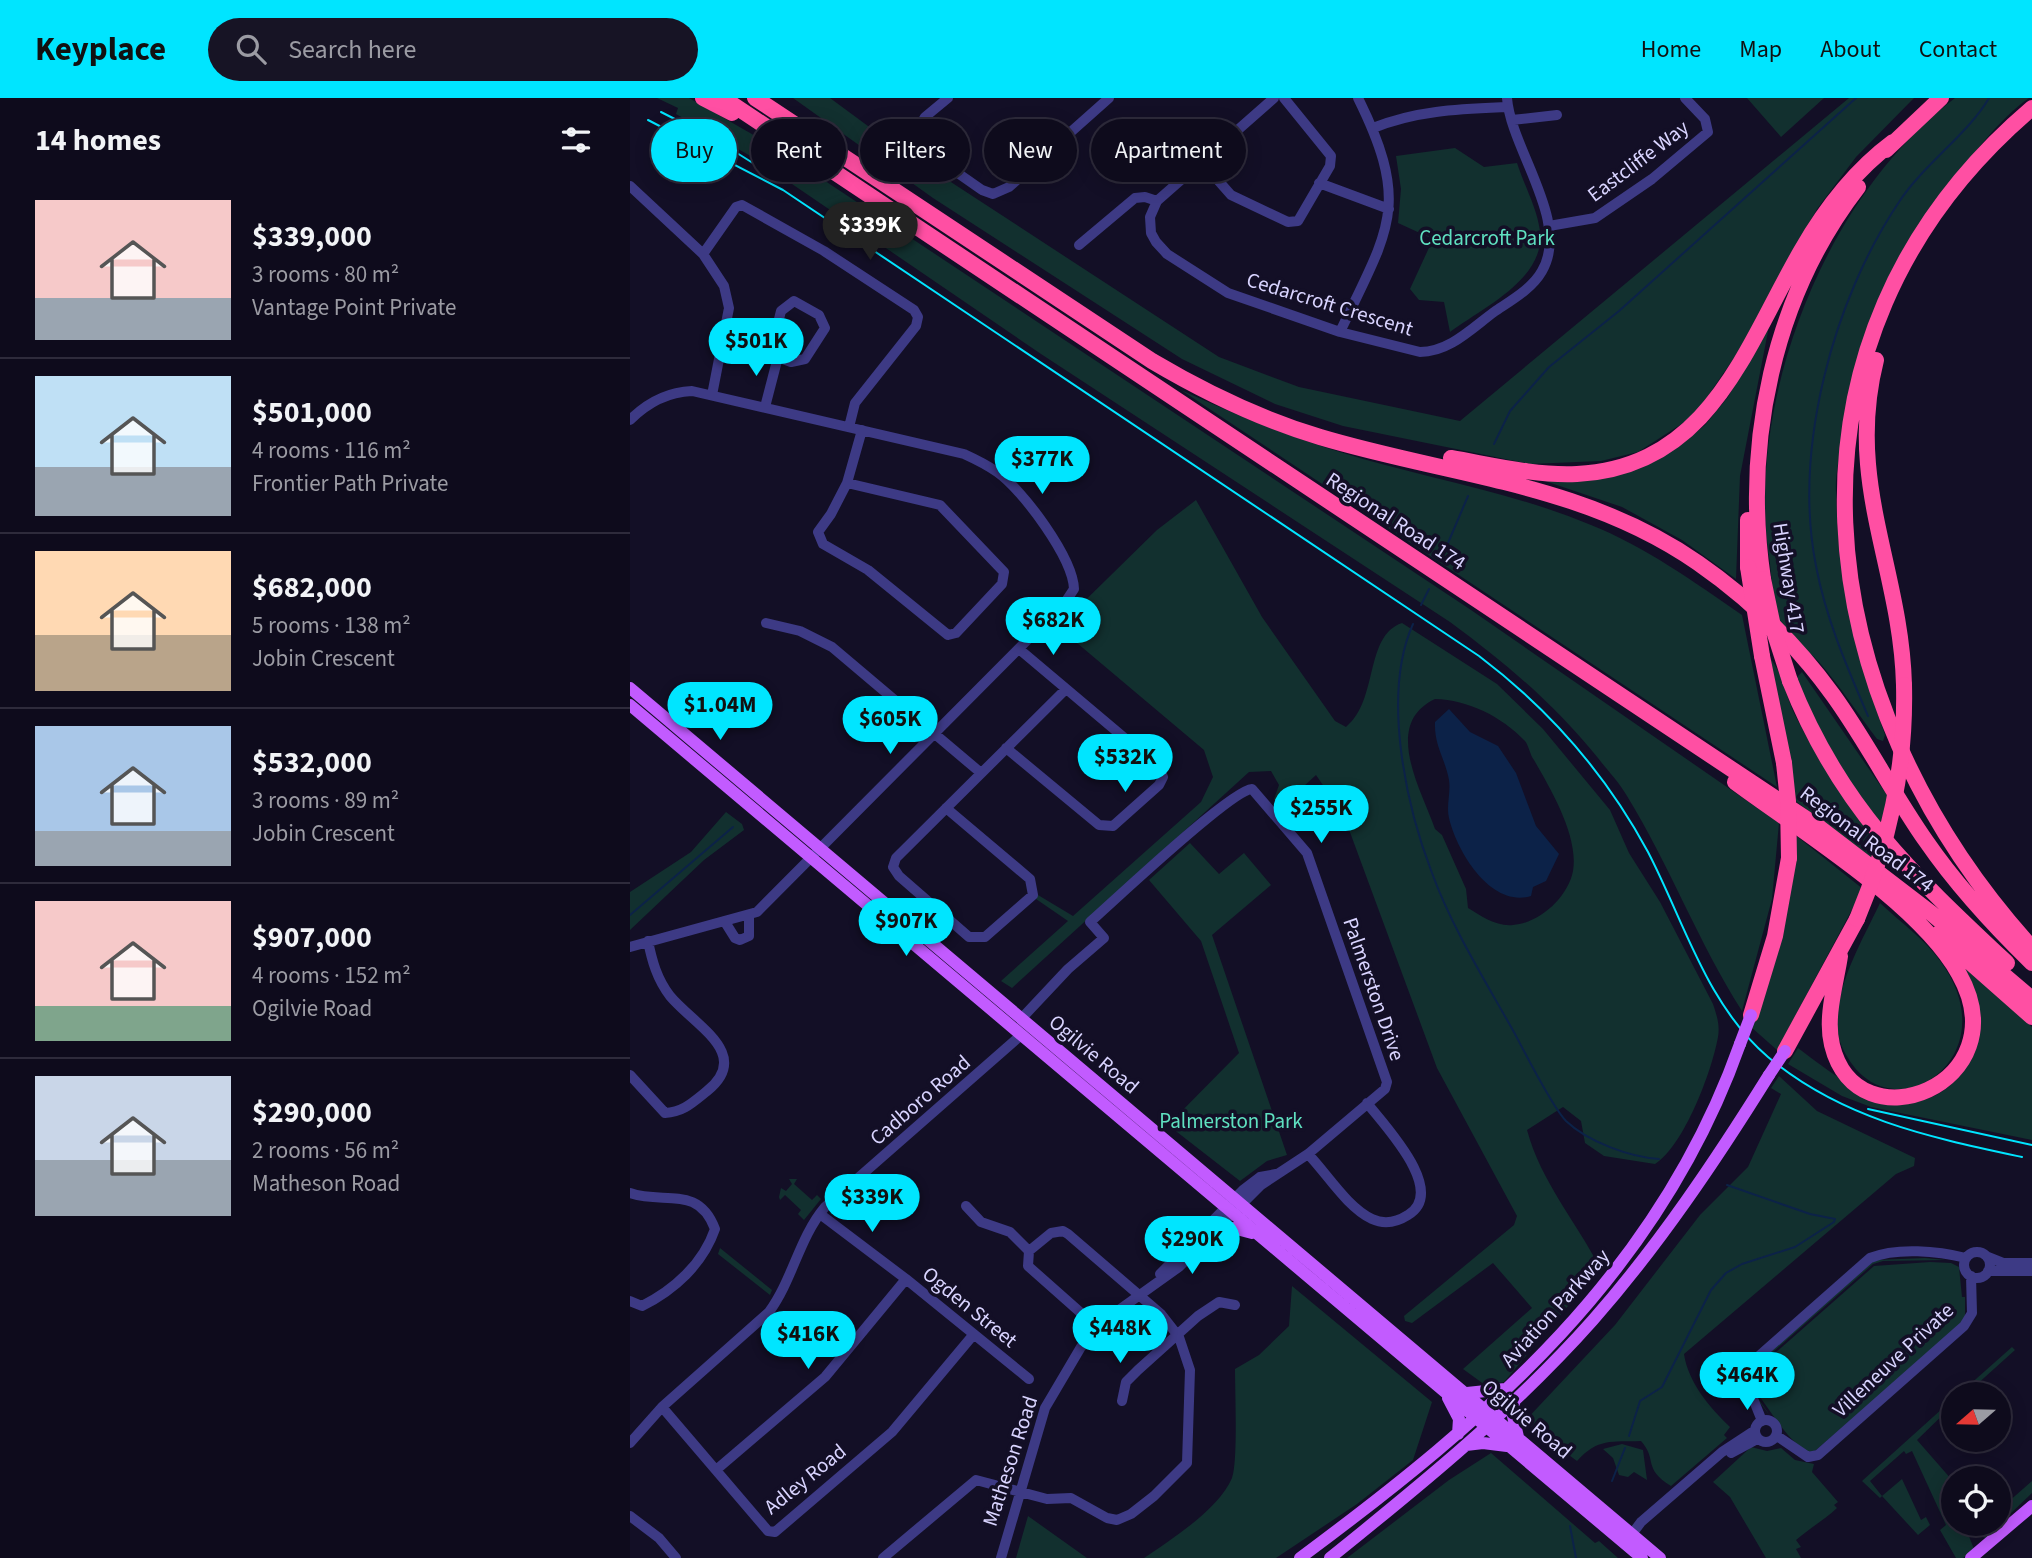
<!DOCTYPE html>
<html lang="en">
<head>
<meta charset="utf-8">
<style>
  :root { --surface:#0e0b1c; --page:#171425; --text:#f1f3f6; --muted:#9b9ba3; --line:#2e2b3b; --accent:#00e5ff }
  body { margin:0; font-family:"Source Sans 3",sans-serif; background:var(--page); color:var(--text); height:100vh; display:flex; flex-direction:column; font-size:26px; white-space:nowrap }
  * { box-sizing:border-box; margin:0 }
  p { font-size:23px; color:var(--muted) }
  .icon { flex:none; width:38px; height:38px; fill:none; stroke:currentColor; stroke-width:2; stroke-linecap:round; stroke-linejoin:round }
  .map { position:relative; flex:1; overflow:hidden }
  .sheet { display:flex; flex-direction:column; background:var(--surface); width:630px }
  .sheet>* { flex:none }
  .hud { position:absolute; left:21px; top:21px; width:665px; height:63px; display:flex; gap:14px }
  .needle { width:46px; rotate:250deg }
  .fabs { position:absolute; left:1311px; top:1284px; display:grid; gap:14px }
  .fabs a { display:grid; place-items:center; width:70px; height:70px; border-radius:50%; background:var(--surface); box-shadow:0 4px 18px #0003,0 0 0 2px var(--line); font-size:35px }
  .price { position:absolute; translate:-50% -60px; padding:0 16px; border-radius:24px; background:var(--accent); color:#111; font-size:23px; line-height:46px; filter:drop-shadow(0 2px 4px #0008) }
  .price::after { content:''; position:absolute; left:50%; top:42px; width:21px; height:16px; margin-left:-10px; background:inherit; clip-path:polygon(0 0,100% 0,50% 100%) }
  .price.current { background:#222; color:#fff }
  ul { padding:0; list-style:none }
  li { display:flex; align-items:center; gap:21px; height:175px; padding:0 35px }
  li+li { border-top:2px solid var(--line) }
  li span { display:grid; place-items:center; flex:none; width:196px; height:140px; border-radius:0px; color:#555 }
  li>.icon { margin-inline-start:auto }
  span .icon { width:84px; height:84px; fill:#fffc; stroke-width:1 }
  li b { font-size:30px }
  h2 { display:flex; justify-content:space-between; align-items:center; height:84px; padding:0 35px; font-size:30px }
  .pill { padding:0 24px; border-radius:32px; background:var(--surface); box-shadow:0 4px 18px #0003,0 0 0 2px var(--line); font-size:24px; line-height:63px }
  .pill.current { background:var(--accent); color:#111 }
  header { display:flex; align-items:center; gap:42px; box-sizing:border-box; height:98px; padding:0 35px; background:var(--accent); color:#111 }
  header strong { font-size:33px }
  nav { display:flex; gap:38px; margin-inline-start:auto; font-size:24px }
  .search { width:490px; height:63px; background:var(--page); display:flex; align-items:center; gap:18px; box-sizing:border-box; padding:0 24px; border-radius:38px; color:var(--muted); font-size:26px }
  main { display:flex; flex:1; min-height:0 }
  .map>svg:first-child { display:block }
</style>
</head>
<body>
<header>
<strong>Keyplace</strong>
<div class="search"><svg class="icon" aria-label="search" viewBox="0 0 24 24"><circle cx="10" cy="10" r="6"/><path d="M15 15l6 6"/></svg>Search here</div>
<nav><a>Home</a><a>Map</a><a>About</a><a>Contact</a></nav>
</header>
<main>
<section class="sheet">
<h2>14 homes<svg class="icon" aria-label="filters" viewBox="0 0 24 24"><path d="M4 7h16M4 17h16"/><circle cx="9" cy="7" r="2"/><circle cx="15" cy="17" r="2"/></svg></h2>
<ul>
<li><span style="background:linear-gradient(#f6c9c9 70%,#9aa5b1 0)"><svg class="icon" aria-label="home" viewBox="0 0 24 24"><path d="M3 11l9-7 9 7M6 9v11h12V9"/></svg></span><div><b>$339,000</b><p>3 rooms · 80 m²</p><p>Vantage Point Private</p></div></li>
<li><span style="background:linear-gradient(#bfe0f5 65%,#9aa5b1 0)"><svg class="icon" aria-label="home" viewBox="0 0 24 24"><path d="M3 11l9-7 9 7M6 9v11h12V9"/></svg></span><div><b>$501,000</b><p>4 rooms · 116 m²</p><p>Frontier Path Private</p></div></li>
<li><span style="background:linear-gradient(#ffd9b3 60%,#b9a48a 0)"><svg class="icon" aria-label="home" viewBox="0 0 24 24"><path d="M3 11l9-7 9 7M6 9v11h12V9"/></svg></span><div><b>$682,000</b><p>5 rooms · 138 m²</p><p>Jobin Crescent</p></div></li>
<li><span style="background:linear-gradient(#a9c7e8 75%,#9aa5b1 0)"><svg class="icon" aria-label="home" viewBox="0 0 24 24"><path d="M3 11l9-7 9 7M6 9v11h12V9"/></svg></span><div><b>$532,000</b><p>3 rooms · 89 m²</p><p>Jobin Crescent</p></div></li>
<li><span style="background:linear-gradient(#f6c9c9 75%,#7fa58c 0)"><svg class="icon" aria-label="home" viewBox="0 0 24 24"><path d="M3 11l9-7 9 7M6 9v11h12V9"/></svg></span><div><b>$907,000</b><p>4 rooms · 152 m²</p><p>Ogilvie Road</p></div></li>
<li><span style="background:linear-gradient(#c9d6e8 60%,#9aa5b1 0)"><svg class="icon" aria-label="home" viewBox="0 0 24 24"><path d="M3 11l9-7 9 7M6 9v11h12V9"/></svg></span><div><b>$290,000</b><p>2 rooms · 56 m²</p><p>Matheson Road</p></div></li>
</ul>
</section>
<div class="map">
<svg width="1402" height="1460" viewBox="0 0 1402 1460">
  <rect width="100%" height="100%" fill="#130f26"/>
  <path fill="#12302f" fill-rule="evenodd" d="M27,0h32l82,47 700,465 308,213 -7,76 -30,112c-44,-69 -72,-145 -115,-215 -8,-14 -20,-26 -29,-38 -46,-56 -90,-93 -148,-136l-409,-268 -287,-196 -78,-44 2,-6z
    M163,0h37l61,45 328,214 80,30 161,34 389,-323h65l-58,59 -39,52 -79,143 -44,64 -56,36 -37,9 -71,3 -187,-38 -68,-22 -93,-45 -249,-161z
    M1117,0h77l-43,39z
    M1325,0h74c-30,21 -56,57 -79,86 -59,75 -96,165 -109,260 -2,16 -6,32 -5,48 1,84 21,164 49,243l-2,6 -6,-2c-19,-25 -37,-53 -58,-77 -12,-13 -32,-27 -40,-42 -7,-13 -7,-48 -10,-63 -23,-159 57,-362 186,-459z
    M825,50l29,19 33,-4c7,22 20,45 23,68 6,48 -58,77 -90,101l-6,-30 -25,-2 -9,-11 23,-50 -35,-16 3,-34 -5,-33z
    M1140,223l-30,155 -4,103 -54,-39 -60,-33 -80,-27 93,-11 42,-21 28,-23 23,-28z
    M551,292c51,23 105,46 159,62 83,26 170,39 251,73 55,22 103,57 151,90l35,172z
    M566,402l66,117 73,104 11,6c33,-27 18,-91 56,-104l95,61 46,45 67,81 19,43 31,49 53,102c4,12 7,21 5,33 -6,34 -34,109 -63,127l-51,-8 -19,-13 -4,-22 -18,-14 -36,23c14,52 49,91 73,138l-96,114 -19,3 -22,-16 69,-61 -39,-45 -81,60 -7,-2 -1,-5 110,-91 3,-9 -80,-148 -93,-252 -28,-41 -37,34 -5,-10 5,-14 -8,-14 -22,1 -237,216 -11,-7 67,-60 -32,-22 2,-4 35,21 128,-114 12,-25 -9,-27 -146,-123 99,-97zM805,601c33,1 66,17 90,42 4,5 5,14 9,19 16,28 45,76 39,111 -5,26 -33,52 -60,54 -16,2 -32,-9 -45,-17l-2,-19 -24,-54 -7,-6c-14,-40 -53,-105 0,-130z
    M1137,557c15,14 18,39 27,58 23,47 52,89 84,131l-6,16 -79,-61z
    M1172,574l87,126 -9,26c-34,-46 -62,-93 -84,-146z
    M96,714l16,12 2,6 -40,30 -74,70v-38l61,-40z
    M1164,736l69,55 -86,161 -26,-23z
    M560,745l29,31 25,-21 27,32 -59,50 75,220 -20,6 -27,20 -72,-56 71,-72 -38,-112 -52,-61z
    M1250,805c20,19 46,37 61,59 69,96 -48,172 -93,96 -8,-13 -12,-25 -11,-40 3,-41 26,-79 43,-115z
    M1332,864l70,65v113l-161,-33 -29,-11 -54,-32 10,-16c40,30 99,79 149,40 9,-8 19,-18 23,-29 5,-16 -6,-77 -8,-97z
    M1149,978l38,35 98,47 -1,8 -18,8 -212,180c4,28 26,54 46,73l-6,8 3,3 -56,48c-29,-18 -13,-26 -30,-45 -30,1 -43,-3 -64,20l-53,-39 91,-97 85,-110 48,-48 33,-73 -10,-6z
    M159,1081h8l-3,5 18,16 5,-5 4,4 -17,21 -6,-6 3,-4 -16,-15 -5,5 -1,-3 2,-9 5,3 6,-7z
    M90,1150l52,42 -2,5 -52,-41z
    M1295,1160l21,2 -63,1 -10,3 -124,109 -2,10 22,31 -1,-1 -24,-31 5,-11 126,-111z
    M1300,1164l21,1 8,4 3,30h3v20l-4,8 -145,125 -8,3c-26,-18 -38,-45 -58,-69l-1,-8 125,-110z
    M662,1188l140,116 -19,58 -56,44 -81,54h-132c28,-19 75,-49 88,-80 6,-16 3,-87 3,-109l24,-14 30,-29z
    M1382,1249l3,3 -50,45h-7z
    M1323,1301v6l-36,35 35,40h-5l-1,7 7,2v35h11l10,25 -11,9h-7l-16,-28 6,-5 -34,-74 -6,3 -2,-3 -34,30 12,15 20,-17 19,41 5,-3 4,8 -12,10 -36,-39 -2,2 -18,-17z
    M992,1346l21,6 4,30 -13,-8 -6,5 -9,-2 -6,-17 -10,-9z
    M1121,1349l16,4 14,-3 14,12 19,4 -2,8 26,30 -4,3 3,3c-13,12 -27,20 -41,32l5,7 -5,2 5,9h-35l-36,-61 -17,-15z
    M861,1355l104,90 4,-2 19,17h-271l102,-78z
    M1402,1383v12l-47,45 -6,-3 -5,-11 5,3 19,-3 1,-14z
    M398,1418l59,42h-71z"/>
  <path fill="#0c2248" d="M819,611l21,23 28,14 18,27 20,53 23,28 -13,27 -13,6 -2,9c-40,12 -74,-44 -82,-78 -3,-12 2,-26 0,-38 -4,-22 -15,-34 -14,-58z"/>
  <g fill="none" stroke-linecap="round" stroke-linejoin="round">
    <path stroke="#0c2248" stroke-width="2" d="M864,346l16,-33 39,-44 70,-56 237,-213
      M818,445l20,-47
      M791,507l8,-16
      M783,526c-31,69 -8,179 19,249 20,55 54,109 83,161 10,19 38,74 51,87 22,21 64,36 93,38
      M1238,618c-21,-49 -42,-97 -52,-150 -23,-117 17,-266 83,-364 24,-37 70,-69 90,-104
      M0,817l103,-88
      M999,1338l11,-35 22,-14 49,-97 15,-17 16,-9 53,-17 39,-25 1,-3 -25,-5 -83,-29
      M982,1383l13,-33
      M940,1428l6,32"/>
    <path stroke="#3d3a85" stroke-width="10" d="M318,0l-23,19 -11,20 5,9 63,44 11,4 16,-7 100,-89
      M644,0l-117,103 -7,16 1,16 5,9 11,12 61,39 112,39 80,20c29,0 51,-23 74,-40 16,-11 38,-23 48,-41 29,-50 -31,-121 -35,-173
      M882,22l45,-5
      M743,30c44,-18 88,-19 135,-21
      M571,63l30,34 57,27 10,-1 32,-55 1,-10 -47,-58
      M689,85l70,26
      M0,88l73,68 21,32 5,22 -17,87
      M919,128l46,-8 57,-39 56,-47 -3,-13 -20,-21
      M449,147l56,-47 10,-1 12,4
      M73,156l33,-47 6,-2 82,46 90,59 4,7 -2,9 -61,77 -6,24
      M164,203l25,14 6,13 -20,31 -14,3 -13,-5 -5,-14 8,-32z
      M710,234c48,-102 72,-125 18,-234
      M135,309l13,-50
      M0,322c17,-17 37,-28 62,-29l272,63c11,5 23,11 33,18 26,18 76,86 77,117l-8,12 -309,311 -127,35
      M217,385l93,22 64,67 -2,12 -46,49 -8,2 -80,-65 -45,-26 -5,-12 13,-18 16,-31 15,-53
      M136,525l34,8 32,16 149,126
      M376,650l93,77 14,1 46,-41 4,-8 -4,-10 -140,-118
      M316,710l84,71 3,16 -48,42h-16l-70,-61 -6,-9 3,-9 170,-169
      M95,824l10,16 5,2 9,-4v-20
      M0,977l35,38c18,-1 27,-10 42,-22 46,-37 -12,-65 -37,-95 -13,-17 -18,-35 -22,-55
      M678,1056c20,21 39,53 64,65 13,6 25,3 36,-4 40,-24 -24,-90 -41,-112
      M0,1095c33,12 68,-9 85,36 -12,35 -41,61 -73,77l-12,-5
      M336,1108l15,16 29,10 19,19
      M190,1116l86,65 123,100
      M1334 1167a13 13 0 1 1 26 0a13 13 0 1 1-26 0Z
      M1358,1159l15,6h29
      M1358,1173h44
      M530,1176l83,-84 17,-13 16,-3
      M492,1303l4,-19 12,-12 60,-54 21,-14 16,3
      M32,1309l106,124 7,1 117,-100 82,-98
      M1125 1333a11 11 0 1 1 22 0a11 11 0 1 1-22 0Z
      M1132,1323l-8,-20 -14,-17 2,-13 128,-113c27,-11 68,-7 96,0
      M1147,1338l31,21 10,-2 146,-129 8,-13 -1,-37
      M0,1345l32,-36 107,-95c24,-33 30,-74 56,-105l195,-171
      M1101,1355l26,-14
      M86,1372l109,-93 81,-98
      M0,1418l29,22 17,20
      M1002,1436l9,-12 81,-70 32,-21
      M253,1460l93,-78 71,19 24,-1 36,20 10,2 14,-6 23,-18 33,-33 3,-93 -11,-33 -18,-23 -93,-80 -5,-3 -12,2 -22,18 -1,15 70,62
      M371,1460l44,-150 36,-61 35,-35 63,-45 82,-82 47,-31 77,-65 2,-7 -80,-229 -55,-64c-21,1 -138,112 -162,133l14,16 -36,31 -46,49"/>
    <path stroke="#c25bff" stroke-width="12" d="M0,590l1030,870
      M0,607l1012,853
      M585,1137l18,-7 19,5
      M837,1295l38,-4
      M818,1300l11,21 -1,15
      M885,1301l-3,13 6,25
      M836,1347l17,-2 24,3
      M670,1460c189,-140 359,-285 440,-514
      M700,1460c92,-74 184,-149 263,-238 66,-75 123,-160 176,-245
      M1341,1460l61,-52"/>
    <path stroke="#ff4fa3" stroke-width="16" d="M73,0l29,15
      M93,0l1097,730 111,85 101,86
      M125,0l397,263c54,32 108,58 168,76 130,39 263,46 378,126 52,36 98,81 135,132 34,47 60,99 93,146 31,45 67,84 106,122
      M1402,10c-274,233 -224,593 0,840
      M1256,52l55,-52
      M1246,262c-31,122 25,208 28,325
      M821,360c41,7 84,18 126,16 133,-7 168,-126 224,-223 24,-42 53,-80 92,-109
      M1118,422v47
      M1133,481c-20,-135 10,-282 95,-392
      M1132,558l22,107
      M1160,583c49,125 122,193 217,282
      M1105,684c66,49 185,122 224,192 62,110 -102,175 -127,71 -7,-28 4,-62 8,-89
      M1308,836l94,83
      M1121,917l24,-79 14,-78
      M1155,953l72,-132"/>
    <path stroke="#00e5ff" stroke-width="2" d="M31,14l57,29 38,24
      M18,22l135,70 696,466c70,53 127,118 169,196 36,69 58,152 120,205 74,62 161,80 254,100
      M1238,1011l164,36"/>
    <path stroke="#c25bff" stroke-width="12" d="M1110,946l11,-29
      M1139,977l16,-24"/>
    <path stroke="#ff4fa3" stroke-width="16" d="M1118,469l14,89
      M1133,481l11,52 16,50
      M1154,665l4,38 1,57
      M1227,821c32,-76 49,-151 47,-234"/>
  </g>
  <g text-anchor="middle" stroke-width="7" stroke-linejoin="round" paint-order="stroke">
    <g font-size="21" fill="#d9d4ff" stroke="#130f26">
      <text transform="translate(1008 63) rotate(-37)" y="7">Eastcliffe Way</text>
      <text transform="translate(700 206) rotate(17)" y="7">Cedarcroft Crescent</text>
      <text transform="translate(766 423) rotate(33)" y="7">Regional Road 174</text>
      <text transform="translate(1159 480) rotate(81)" y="7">Highway 417</text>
      <text transform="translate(1237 741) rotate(37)" y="7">Regional Road 174</text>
      <text transform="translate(744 891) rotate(71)" y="7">Palmerston Drive</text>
      <text transform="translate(464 956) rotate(40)" y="7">Ogilvie Road</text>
      <text transform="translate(290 1002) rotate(-41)" y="7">Cadboro Road</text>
      <text transform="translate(340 1209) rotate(39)" y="7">Ogden Street</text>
      <text transform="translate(925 1210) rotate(-48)" y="7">Aviation Parkway</text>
      <text transform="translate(1263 1262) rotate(-43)" y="7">Villeneuve Private</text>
      <text transform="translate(897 1321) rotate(40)" y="7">Ogilvie Road</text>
      <text transform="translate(380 1363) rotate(-72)" y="7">Matheson Road</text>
      <text transform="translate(175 1381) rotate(-39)" y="7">Adley Road</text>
    </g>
    <g font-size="21" fill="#5fe0c0" stroke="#130f26">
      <text x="857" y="147">Cedarcroft Park</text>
      <text x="601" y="1030">Palmerston Park</text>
    </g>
  </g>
</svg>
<div class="fabs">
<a><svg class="needle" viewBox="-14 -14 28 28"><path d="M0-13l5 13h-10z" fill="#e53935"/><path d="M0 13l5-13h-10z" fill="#9b9ba3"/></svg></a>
<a><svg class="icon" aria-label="locate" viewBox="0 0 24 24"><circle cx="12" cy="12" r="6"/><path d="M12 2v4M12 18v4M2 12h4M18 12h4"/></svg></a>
</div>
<b class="price current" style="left:240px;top:164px">$339K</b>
<b class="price" style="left:126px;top:280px">$501K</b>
<b class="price" style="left:412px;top:398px">$377K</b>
<b class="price" style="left:423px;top:559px">$682K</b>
<b class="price" style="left:90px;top:644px">$1.04M</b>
<b class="price" style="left:260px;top:658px">$605K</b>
<b class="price" style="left:495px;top:696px">$532K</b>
<b class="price" style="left:691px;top:747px">$255K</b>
<b class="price" style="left:276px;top:860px">$907K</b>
<b class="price" style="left:242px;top:1136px">$339K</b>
<b class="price" style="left:562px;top:1178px">$290K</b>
<b class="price" style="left:490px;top:1267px">$448K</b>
<b class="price" style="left:178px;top:1273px">$416K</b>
<b class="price" style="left:1117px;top:1314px">$464K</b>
<div class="hud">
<a class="pill current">Buy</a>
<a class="pill">Rent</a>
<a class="pill">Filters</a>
<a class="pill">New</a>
<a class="pill">Apartment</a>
</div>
</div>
</main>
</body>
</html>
